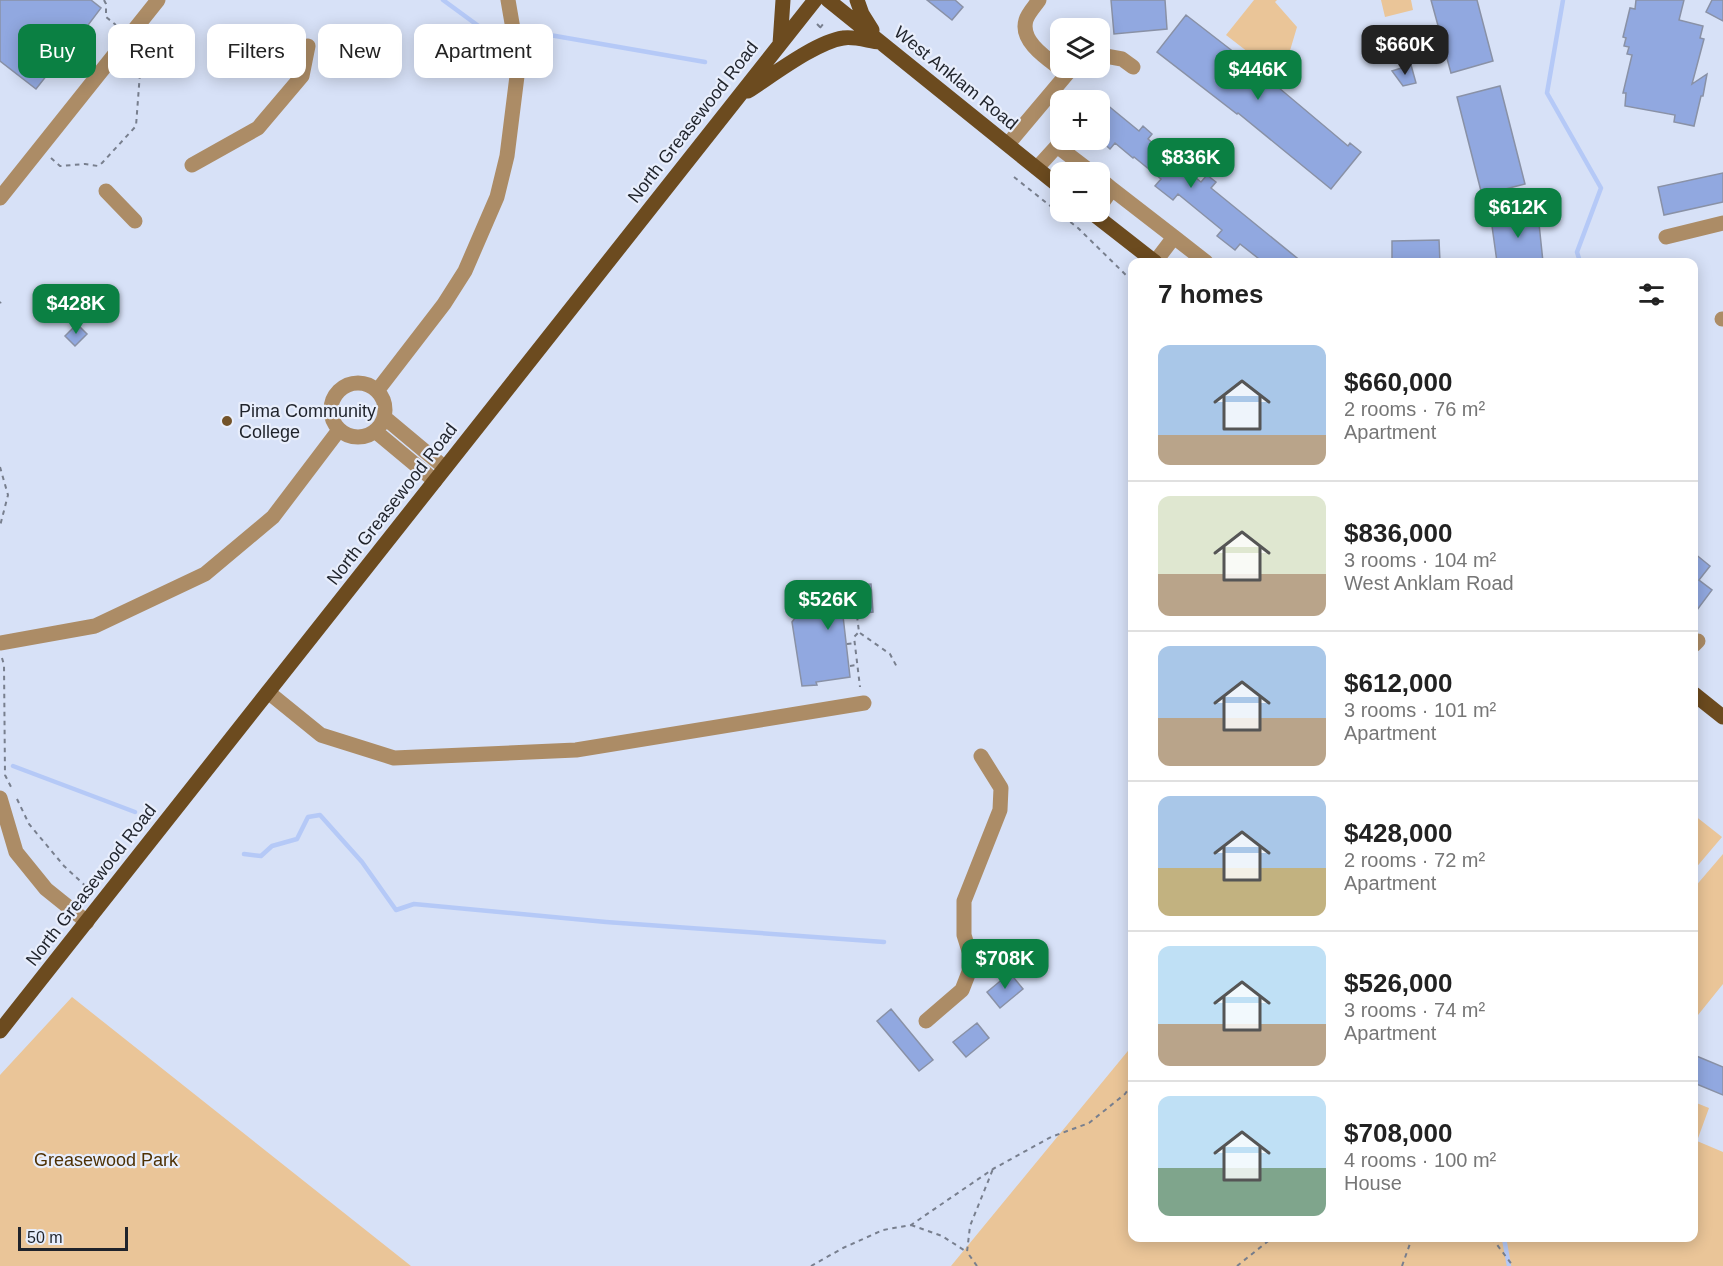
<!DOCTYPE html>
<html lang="en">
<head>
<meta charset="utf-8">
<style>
  :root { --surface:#fff; --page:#f2f2f2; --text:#222; --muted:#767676; --line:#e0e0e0; --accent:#0b8043 }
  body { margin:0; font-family:Arial,sans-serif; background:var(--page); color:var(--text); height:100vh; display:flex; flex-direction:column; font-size:22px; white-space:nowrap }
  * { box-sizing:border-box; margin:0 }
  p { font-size:20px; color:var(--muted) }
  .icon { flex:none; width:33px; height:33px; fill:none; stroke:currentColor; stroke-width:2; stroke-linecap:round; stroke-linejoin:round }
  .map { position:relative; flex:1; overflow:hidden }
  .panel { position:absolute; left:1128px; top:258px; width:570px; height:984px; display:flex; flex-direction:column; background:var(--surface); border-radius:12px; box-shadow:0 3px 15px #0003 }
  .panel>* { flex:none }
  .guide { position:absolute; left:18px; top:24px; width:570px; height:54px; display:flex; gap:12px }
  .controls { position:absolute; left:1050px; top:18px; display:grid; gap:12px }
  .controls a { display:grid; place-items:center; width:60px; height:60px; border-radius:12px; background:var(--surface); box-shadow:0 3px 15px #0003; font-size:30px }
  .scale { position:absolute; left:18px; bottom:15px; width:110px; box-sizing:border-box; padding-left:6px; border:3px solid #1f232b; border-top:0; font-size:16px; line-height:21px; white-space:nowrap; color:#1f232b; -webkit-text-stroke:4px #e8eefc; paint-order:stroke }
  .price { position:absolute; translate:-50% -51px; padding:0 14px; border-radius:12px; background:var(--accent); color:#fff; font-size:20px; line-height:39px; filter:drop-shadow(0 2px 3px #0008) }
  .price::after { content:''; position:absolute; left:50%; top:36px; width:18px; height:14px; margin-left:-9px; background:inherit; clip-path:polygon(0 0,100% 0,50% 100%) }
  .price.current { background:#222; color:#fff }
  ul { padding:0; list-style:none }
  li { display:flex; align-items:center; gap:18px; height:150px; padding:0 30px }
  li+li { border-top:2px solid var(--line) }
  li span { display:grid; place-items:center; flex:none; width:168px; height:120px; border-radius:12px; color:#555 }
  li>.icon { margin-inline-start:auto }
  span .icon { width:72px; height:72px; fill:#fffc; stroke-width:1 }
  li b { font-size:26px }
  h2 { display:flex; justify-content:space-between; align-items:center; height:72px; padding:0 30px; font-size:26px }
  .pill { padding:0 21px; border-radius:12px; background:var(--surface); box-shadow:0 3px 15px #0003; font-size:21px; line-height:54px }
  .pill.current { background:var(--accent); color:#fff }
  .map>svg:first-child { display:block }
</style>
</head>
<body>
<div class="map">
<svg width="1723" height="1266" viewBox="0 0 1723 1266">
  <rect width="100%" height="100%" fill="#d7e1f7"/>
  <path fill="#eac598" d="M1254,0h23l-2,2 22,25 -11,37 -20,2 -40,-31z
    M1381,0h30l2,10 -28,7z
    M1694,815l28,22 -28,33z
    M1723,854v130l-29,36v-132z
    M72,997l339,269h-411v-191z
    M1132,1046v192h562v-136l15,6 -12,33 26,11v114h-772z"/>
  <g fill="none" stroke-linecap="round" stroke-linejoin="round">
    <path stroke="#b5c9f7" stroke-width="4.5" d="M443,0l41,30 9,1
      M1563,0l-16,93 54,95 -24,64 3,10
      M525,32l19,2 161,28
      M13,766l122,46
      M244,854l17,2 11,-10 25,-7 11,-22 12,-2 42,47 34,48 18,-6 192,18 278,20
      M1504,1238l5,28"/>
  </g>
  <path fill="#91a8e0" stroke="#8991a6" stroke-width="1.5" d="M0,0h91l10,8 -19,25 5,4 -15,19 -6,-5 -30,38 -36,-28z
    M927,0h28l8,7 -11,13z
    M1111,0h54l2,29 -53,5z
    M1431,0h46l16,61 -42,12z
    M1636,0h48l-5,20 24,6 -3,12 4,1 -12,45 15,-10 -4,22h-2l-7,30 -20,-4 1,-7 -50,-9 1,-13h-3l9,-38 -5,-1 2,-7 -5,-1 2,-8 -3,-1 7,-29 5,1z
    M1712,0h11v21l-17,-9z
    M1186,15l80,62 82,69 2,-3 11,9 -30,37 -93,-76 -1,1 -80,-62z
    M1411,65l5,18 -13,3 -11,-15z
    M1500,86l25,98 -43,11 -25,-98z
    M1100,99l39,32 4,-5 9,8 -4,5 53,43 6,-7 9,7 -5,6 91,74h-39l-23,-18 -5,6 -18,-14 5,-6 -44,-36 -5,6 -18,-14 6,-7 -27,-22 -1,1 -18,-15 -5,6 -10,-9z
    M1723,173v29l-59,13 -6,-28z
    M1538,214l5,48h-46l-6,-43z
    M1439,240l1,22h-48v-21z
    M77,324l10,10 -12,12 -10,-10z
    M1694,553l16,13 -11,14 13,10 -18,24z
    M871,584l2,28 -30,4 7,61 -34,5 1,3 -15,1 -10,-64 26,-35z
    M1010,973l13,16 -23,19 -13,-16z
    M891,1009l42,51 -14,11 -42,-50z
    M977,1023l12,15 -23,19 -13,-15z
    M1694,1055l29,12v28l-29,-12z"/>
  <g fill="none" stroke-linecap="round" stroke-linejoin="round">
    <path stroke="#787f8e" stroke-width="2" stroke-dasharray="4.5 4.5" stroke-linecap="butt" d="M104,0l2,4v13l10,8
      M817,24l5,5
      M820,28l4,-5
      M51,158l9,8 25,-2 13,2 4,-3 34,-37 6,-80
      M1014,177l64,51 54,53
      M0,303l1,-1
      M0,467l8,28 -8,31
      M857,616l2,16 -5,5 6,50
      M860,633l30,21 8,15
      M847,644l8,-1
      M2,658l2,7 1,110 7,14
      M850,666l7,-1
      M17,799l12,25 35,42 28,26
      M911,1225l31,11 25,16
      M1492,1238l21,28
      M811,1266l32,-18 40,-18 28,-5 82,-56 58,-32 38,-14 36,-29 7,-10
      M977,1266l-10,-14 3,-26 23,-57
      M1237,1266l35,-28
      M1402,1266l10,-28"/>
    <path stroke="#ac8c66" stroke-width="15" d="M1039,0c-4,6 -11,13 -13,20 -7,23 25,41 40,53
      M1100,55l22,4 11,8
      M1008,144l64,-76
      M192,165l66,-37 44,-52 6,-30
      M1037,168l20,-22 34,26
      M1100,179l12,10
      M106,191l29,30
      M0,198l158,-198
      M1100,206l12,-17 62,48
      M1666,237l57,-14
      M1155,262l19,-25 32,25
      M1722,319h1
      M331 410a27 27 0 1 1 54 0a27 27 0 1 1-54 0Z
      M377,391l67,-87 21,-33 32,-74 10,-41 10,-80 -4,-47 -5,-29
      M384,417l61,51
      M375,431l60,50
      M0,643l95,-17 110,-52 68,-57 66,-87
      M1694,645l4,-4
      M268,692l53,43 73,23 182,-8 288,-47
      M0,798l16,54 30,37 41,33
      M926,1021l36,-31 7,-18 1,-18 -6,-19v-34l36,-91 1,-22 -20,-32"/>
    <path stroke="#6c4b1f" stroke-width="15" d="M828,0l232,187
      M857,0l5,14 10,16
      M780,44l3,-44
      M748,91c25,-16 68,-49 95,-53 11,-2 26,3 37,4
      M1091,212l64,50
      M1694,694l29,23
      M0,1031l815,-1031"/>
  </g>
  <circle fill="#735329" stroke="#e8eefc" stroke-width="2" cx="227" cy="421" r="6"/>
  <g text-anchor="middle" stroke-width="4.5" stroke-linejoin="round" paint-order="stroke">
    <g font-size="18" fill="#1f232b" stroke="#e8eefc">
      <text transform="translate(956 78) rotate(39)" y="6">West Anklam Road</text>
      <text transform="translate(693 122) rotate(-52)" y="6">North Greasewood Road</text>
      <text transform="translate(392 504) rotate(-52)" y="6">North Greasewood Road</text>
      <text transform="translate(91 885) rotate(-52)" y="6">North Greasewood Road</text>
    </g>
    <g font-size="18" fill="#1f232b" stroke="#e8eefc" text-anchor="start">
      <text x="239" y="417">Pima Community<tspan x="239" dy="21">College</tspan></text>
    </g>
    <g font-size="18" fill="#4e3104" stroke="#e8eefc">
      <text x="106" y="1166">Greasewood Park</text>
    </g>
  </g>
</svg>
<div class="controls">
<a><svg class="icon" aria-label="layers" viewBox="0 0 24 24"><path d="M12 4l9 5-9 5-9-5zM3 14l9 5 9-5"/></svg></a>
<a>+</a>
<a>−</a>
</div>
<div class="scale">50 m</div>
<b class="price current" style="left:1405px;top:76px">$660K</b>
<b class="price" style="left:1258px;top:101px">$446K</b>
<b class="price" style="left:1191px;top:189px">$836K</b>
<b class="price" style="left:1518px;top:239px">$612K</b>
<b class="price" style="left:76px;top:335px">$428K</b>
<b class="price" style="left:828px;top:631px">$526K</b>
<b class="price" style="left:1005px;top:990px">$708K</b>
<div class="guide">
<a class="pill current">Buy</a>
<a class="pill">Rent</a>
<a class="pill">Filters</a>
<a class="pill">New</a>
<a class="pill">Apartment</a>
</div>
<section class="panel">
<h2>7 homes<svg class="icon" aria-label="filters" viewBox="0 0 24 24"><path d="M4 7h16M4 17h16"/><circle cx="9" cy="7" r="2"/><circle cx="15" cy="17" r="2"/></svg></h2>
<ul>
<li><span style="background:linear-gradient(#a9c7e8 75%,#b9a48a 0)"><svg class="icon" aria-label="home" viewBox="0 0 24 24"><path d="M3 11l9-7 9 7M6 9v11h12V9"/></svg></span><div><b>$660,000</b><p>2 rooms · 76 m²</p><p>Apartment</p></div></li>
<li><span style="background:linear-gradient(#dfe7d0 65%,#b9a48a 0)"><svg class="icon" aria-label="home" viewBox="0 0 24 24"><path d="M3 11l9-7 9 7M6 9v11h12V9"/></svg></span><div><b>$836,000</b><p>3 rooms · 104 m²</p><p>West Anklam Road</p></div></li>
<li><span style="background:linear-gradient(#a9c7e8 60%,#b9a48a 0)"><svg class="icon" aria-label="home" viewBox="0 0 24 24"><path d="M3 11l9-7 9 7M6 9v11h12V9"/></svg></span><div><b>$612,000</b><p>3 rooms · 101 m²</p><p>Apartment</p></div></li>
<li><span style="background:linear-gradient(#a9c7e8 60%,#c2b280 0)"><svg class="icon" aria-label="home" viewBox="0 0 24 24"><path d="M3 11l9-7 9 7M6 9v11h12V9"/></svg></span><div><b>$428,000</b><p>2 rooms · 72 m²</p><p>Apartment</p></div></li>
<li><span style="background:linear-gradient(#bfe0f5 65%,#b9a48a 0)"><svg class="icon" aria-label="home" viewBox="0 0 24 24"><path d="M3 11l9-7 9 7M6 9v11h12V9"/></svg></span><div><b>$526,000</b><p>3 rooms · 74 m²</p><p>Apartment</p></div></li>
<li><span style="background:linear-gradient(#bfe0f5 60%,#7fa58c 0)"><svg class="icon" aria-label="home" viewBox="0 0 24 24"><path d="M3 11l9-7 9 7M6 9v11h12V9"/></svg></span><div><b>$708,000</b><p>4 rooms · 100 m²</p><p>House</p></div></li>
</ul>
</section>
</div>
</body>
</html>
